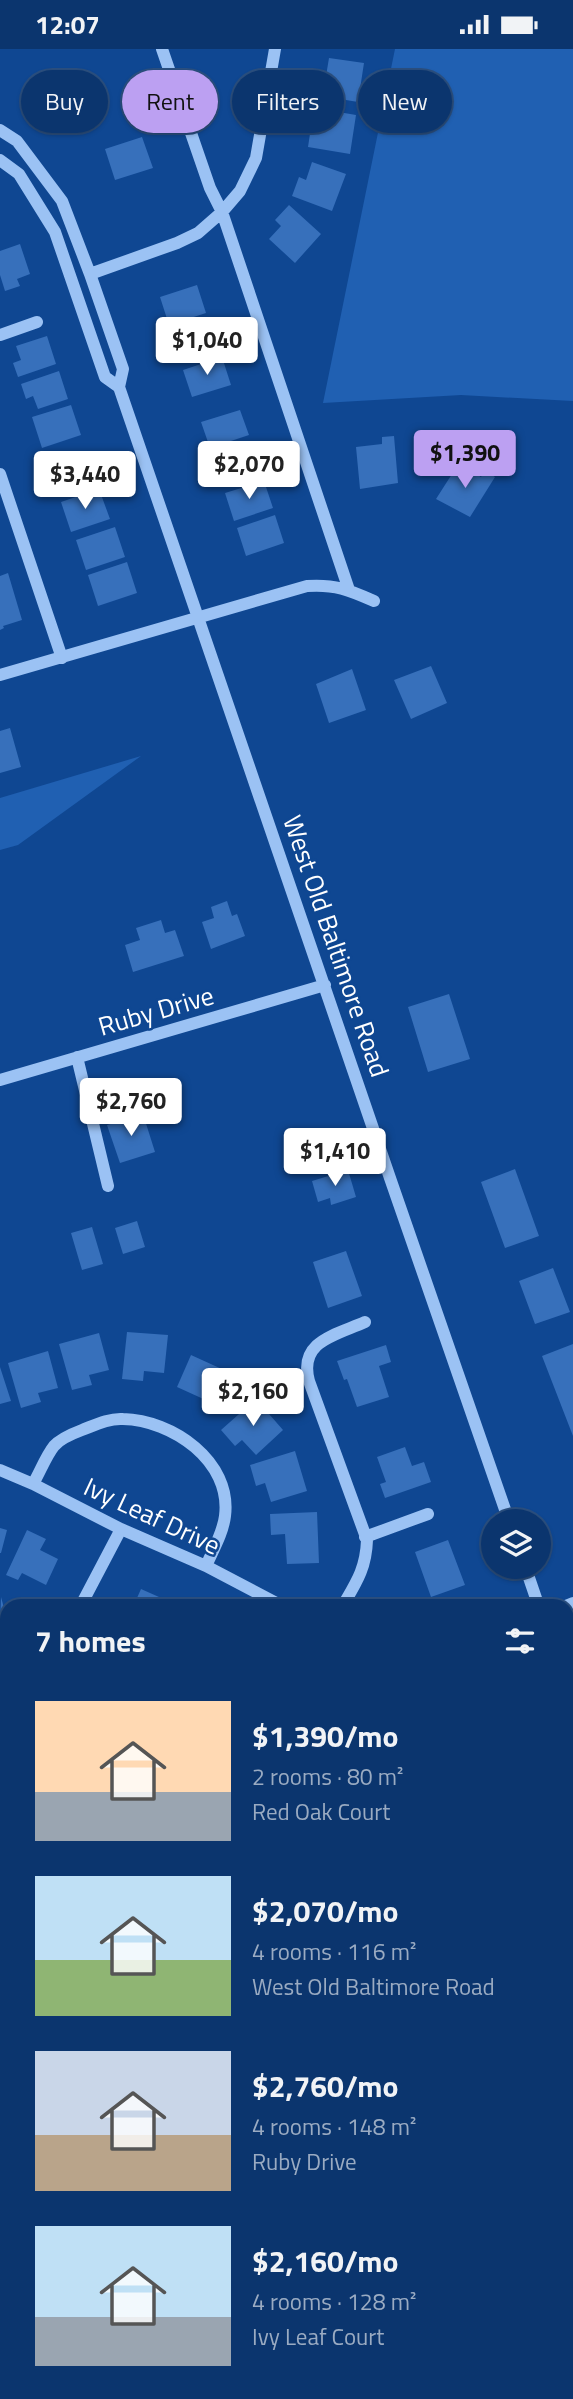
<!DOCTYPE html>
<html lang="en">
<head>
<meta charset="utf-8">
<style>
  :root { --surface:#0b356e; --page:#194076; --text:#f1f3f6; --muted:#9aabc2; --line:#2b5081; --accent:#bca0f2 }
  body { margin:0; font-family:"Titillium Web",sans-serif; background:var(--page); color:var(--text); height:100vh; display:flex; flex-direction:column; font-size:26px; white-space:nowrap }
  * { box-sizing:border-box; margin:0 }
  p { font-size:23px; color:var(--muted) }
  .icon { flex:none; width:38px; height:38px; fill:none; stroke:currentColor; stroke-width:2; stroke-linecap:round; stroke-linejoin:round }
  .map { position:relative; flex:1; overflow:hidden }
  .side { position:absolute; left:0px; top:1550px; width:574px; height:800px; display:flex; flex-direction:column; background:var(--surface); border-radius:21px 21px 0 0; box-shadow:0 2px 5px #0004,0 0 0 2px var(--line) }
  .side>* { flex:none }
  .top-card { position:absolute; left:21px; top:21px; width:532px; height:63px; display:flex; gap:14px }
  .tools { position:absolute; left:481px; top:1460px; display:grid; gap:14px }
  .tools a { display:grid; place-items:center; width:70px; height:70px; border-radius:50%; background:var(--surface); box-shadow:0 2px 5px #0004,0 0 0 2px var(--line); font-size:35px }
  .price { position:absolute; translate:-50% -60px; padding:0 16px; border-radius:7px; background:#fff; color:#222; font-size:23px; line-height:46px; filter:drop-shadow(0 2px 4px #0008) }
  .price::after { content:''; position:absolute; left:50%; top:42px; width:21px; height:16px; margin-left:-10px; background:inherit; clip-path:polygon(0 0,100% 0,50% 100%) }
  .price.selected { background:var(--accent); color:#111 }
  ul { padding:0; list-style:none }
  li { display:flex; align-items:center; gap:21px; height:175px; padding:0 35px }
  li span { display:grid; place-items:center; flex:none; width:196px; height:140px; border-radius:0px; color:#555 }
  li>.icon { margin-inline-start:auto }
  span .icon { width:84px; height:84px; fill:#fffc; stroke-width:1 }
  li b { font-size:30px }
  h2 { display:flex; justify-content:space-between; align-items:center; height:84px; padding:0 35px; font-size:30px }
  .chip { padding:0 24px; border-radius:32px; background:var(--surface); box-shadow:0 2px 5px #0004,0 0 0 2px var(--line); font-size:24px; line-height:63px }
  .chip.selected { background:var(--accent); color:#111 }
  .status { display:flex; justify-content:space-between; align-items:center; height:49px; padding:0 35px; background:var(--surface); direction:ltr }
  .status svg { height:19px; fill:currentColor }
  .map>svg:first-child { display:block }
</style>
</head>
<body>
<div class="status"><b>12:07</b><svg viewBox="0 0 49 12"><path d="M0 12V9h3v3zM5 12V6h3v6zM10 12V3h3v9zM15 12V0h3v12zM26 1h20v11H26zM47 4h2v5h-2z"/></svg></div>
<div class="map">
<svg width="573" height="2350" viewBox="0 0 573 2350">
  <rect width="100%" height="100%" fill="#0f4792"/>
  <path fill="#2060b2" d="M395,0h178v352l-112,-6 -138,8z
    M141,707l-123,89 -18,5v-52z"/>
  <path fill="#3770bb" d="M329,9l35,5 -6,39 -42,-7 3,-20 7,1z
    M321,60l35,6 -6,39 -42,-7 3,-20 7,1z
    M142,88l11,31 -38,12 -10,-31z
    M312,113l34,12 -14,37 -40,-15 7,-19 7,3z
    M289,156l32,29 -26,29 -26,-24 12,-13 -6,-6z
    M20,195l10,30 -13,5 3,7 -15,5 -5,-16v-24z
    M197,236l9,28 -37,12 -9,-28z
    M210,272l9,28 -39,13 -9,-28z
    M47,287l9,28 -38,13 -5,-14 8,-3 -5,-14z
    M222,308l9,28 -39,12 -9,-27z
    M59,322l9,28 -30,10 -5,-13 -7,3 -5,-15z
    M71,356l10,30 -39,13 -10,-31z
    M240,361l9,25 -39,13 -9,-26z
    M394,387l4,47 -38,6 -4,-42 26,-3v-7z
    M252,396l9,27 -38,12 -9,-27z
    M87,403l9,28 -30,11 -5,-14 -7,3 -5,-15z
    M459,414l22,14 4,-7 10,7 -25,40 -34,-18z
    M264,432l9,27 -39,13 -9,-28z
    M99,440l11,30 -39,13 -10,-30z
    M275,466l9,28 -38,13 -9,-28z
    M115,478l10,30 -39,13 -10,-30z
    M127,513l10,31 -39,13 -10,-31z
    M8,524l14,47 -19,6 1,2 -4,2v-54z
    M431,617l16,37 -36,16 -17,-39z
    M352,620l14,41 -37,13 -13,-39z
    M10,679l11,39 -21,6v-42z
    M227,852l5,15 5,-2 8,22 -34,13 -9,-27 12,-4 -3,-11z
    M161,871l4,13 10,-3 9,26 -51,16 -8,-27 15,-5 -4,-12z
    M449,945l21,65 -42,13 -20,-65z
    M143,1065l12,38 -35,11 -13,-38z
    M515,1120l24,67 -34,12 -24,-66z
    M348,1121l8,27 -25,8 -1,-7 -12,4 -6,-21z
    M137,1172l8,26 -22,7 -8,-26z
    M92,1178l11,37 -21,6 -11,-37z
    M346,1202l16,45 -34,12 -15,-46z
    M553,1219l17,44 -35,12 -16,-43z
    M127,1283l41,3 -4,38 -20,-2 -1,10 -21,-2z
    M99,1284l10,37 -20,5 3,10 -20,5 -13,-46z
    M573,1295v92l-31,-80z
    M386,1296l5,17 -12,4 10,31 -32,10 -10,-28 -3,1 -7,-19z
    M48,1302l10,37 -20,5 3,9 -20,6 -13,-45z
    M191,1306l44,20 -14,32 -44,-20z
    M0,1318l11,34 -11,3z
    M256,1350l27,31 -27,25 -14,-15 -7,6 -14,-16z
    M405,1398l7,19 12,-4 7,20 -46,16 -5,-14 6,-2 -9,-25z
    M295,1402l12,40 -36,11 -6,-19 -9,3 -6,-21z
    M317,1463l2,51 -32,1 -2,-30 -14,1 -1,-21z
    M0,1479l7,2 -6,23h-1z
    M27,1481l19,9 -6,11 18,9 -12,26 -24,-12 -4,7 -12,-5z
    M448,1491l17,45 -34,12 -16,-45z
    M141,1540l18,8 -4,10h-22z
    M1,1548l6,22v9l-7,2z
    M5,1676l2,21 -7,2v-22z
    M5,1786l2,3v42l-7,5v-47z
    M567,1810l6,17v8l-6,2z
    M567,1871l6,15v35l-6,3z
    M7,1939v56l-5,4 -2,-55z
    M568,1952l5,1v48l-6,-1z
    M0,2183l3,4 4,-3v25l-7,4z
    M572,2200l1,44 -6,2v-44z
    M7,2218v24l-7,-10v-9z
    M573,2253v43l-6,1v-42z
    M0,2293l7,5v8l-7,11z
    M573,2301v22l-6,2v-23z
    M92,2343h39l5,7h-54z
    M355,2343h28l11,7h-40l-2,-1z"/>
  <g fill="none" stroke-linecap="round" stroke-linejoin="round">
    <path stroke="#9bc2f4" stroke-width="12" d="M162,0l48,139 12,24 127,378
      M0,81l17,11 45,60 28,73 33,95 -4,18c132,377 257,757 390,1134
      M0,111l19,14 36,58 50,145 14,10
      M90,225l87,-31 21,-10 24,-21 18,-21 16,-33 19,-109
      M0,286l37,-13
      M0,425l62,184
      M0,626l307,-89c28,-2 42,4 67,15
      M77,1008l31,129
      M0,1031l325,-95
      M0,1421l33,14 88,45 85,37 78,41
      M33,1435c7,-12 13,-28 21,-38 6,-7 20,-13 28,-16 13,-5 27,-12 41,-11 49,1 109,42 102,97 -2,17 -12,34 -19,50
      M365,1488l63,-23
      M525,1517l14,41
      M80,1558l41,-78
      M342,1558c14,-24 24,-38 25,-67l-58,-159c-11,-40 27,-46 56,-59
      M563,1558l10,-4
      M0,1627l7,-2
      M567,1638l6,17
      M0,1890l7,-5
      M567,2061l6,-1
      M0,2078l7,11
      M215,2343l11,7
      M529,2343l2,7
      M24,2350l5,-7
      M304,2350l5,-7"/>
  </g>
  <g text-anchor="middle" stroke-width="5" stroke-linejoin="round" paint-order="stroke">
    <g font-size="26" fill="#fff" stroke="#0f4792">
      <text transform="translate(336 897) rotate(71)" y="9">West Old Baltimore Road</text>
      <text transform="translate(156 962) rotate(-16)" y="9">Ruby Drive</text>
      <text transform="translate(152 1467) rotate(25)" y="9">Ivy Leaf Drive</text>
    </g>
  </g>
</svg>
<div class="tools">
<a><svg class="icon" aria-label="layers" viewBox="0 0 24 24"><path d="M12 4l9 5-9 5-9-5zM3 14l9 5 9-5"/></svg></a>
</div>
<b class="price" style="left:207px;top:328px">$1,040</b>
<b class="price selected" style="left:465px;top:441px">$1,390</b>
<b class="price" style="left:249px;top:452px">$2,070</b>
<b class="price" style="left:85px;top:462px">$3,440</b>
<b class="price" style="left:131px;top:1089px">$2,760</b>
<b class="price" style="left:335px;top:1139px">$1,410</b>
<b class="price" style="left:253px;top:1379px">$2,160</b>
<div class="top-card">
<a class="chip">Buy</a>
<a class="chip selected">Rent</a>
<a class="chip">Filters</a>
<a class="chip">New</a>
</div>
<section class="side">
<h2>7 homes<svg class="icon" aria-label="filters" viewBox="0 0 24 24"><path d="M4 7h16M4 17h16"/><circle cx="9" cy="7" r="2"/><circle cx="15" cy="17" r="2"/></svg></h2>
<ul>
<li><span style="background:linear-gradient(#ffd9b3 65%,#9aa5b1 0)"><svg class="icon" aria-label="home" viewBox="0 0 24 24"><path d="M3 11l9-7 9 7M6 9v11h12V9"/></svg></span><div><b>$1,390/mo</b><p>2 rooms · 80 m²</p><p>Red Oak Court</p></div></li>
<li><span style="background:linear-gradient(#bfe0f5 60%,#8fb573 0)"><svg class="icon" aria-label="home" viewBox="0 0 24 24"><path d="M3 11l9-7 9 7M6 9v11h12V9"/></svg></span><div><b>$2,070/mo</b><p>4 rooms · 116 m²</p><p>West Old Baltimore Road</p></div></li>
<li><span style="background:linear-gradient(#c9d6e8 60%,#b9a48a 0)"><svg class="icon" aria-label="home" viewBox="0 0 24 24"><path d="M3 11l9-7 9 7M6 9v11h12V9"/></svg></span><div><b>$2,760/mo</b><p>4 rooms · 148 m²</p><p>Ruby Drive</p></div></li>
<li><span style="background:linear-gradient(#bfe0f5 65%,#9aa5b1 0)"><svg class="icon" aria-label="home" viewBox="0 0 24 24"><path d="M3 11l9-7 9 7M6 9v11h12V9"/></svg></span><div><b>$2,160/mo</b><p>4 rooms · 128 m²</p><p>Ivy Leaf Court</p></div></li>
</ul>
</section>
</div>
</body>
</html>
